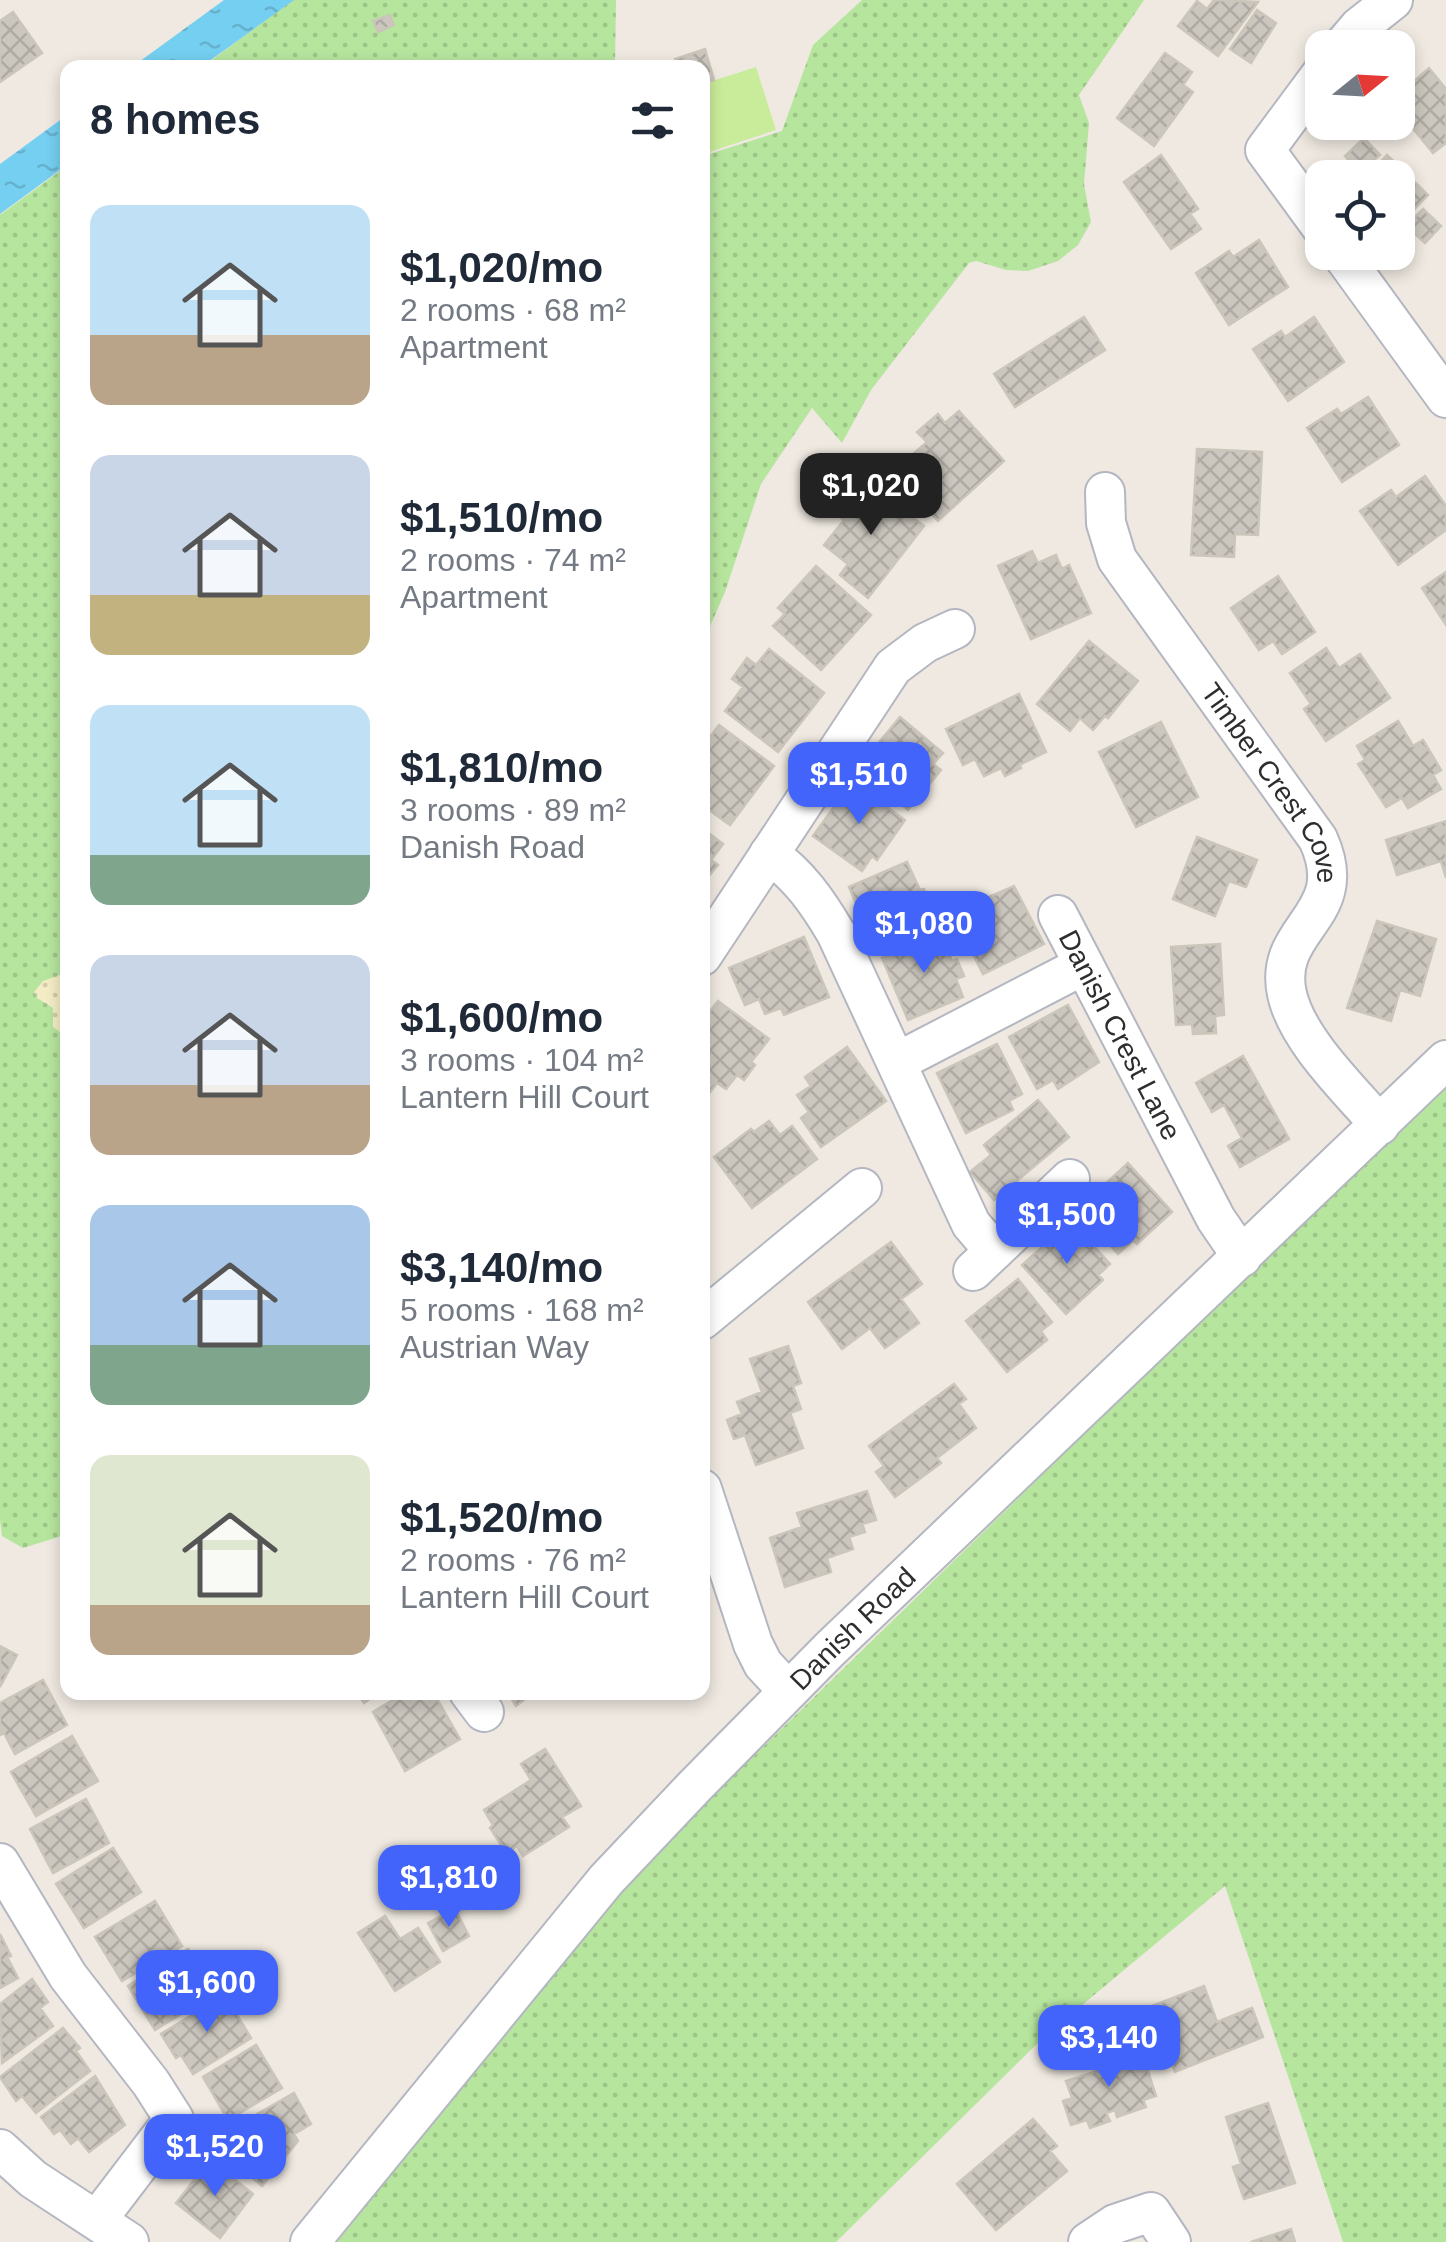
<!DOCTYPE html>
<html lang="en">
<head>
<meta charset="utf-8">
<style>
  :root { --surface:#fff; --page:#f2f2f3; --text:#1f2937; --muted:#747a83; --accent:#4264fb }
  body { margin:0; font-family:Helvetica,sans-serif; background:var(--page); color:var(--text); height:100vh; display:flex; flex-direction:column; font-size:38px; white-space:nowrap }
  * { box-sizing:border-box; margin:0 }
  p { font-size:32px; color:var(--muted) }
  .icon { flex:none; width:55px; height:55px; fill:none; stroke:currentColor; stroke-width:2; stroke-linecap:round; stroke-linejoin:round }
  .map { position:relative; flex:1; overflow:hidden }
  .sheet { position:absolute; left:60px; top:60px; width:650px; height:1640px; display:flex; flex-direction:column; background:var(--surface); border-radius:20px; box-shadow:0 5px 15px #0003 }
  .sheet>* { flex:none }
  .needle { width:65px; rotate:72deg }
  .tools { position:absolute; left:1305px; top:30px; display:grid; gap:20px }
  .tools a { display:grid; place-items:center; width:110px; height:110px; border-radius:20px; background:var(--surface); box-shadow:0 5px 15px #0003; font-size:50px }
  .price { position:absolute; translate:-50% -85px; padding:0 22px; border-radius:20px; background:var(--accent); color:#fff; font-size:32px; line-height:65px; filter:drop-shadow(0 2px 5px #0008) }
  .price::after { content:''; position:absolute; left:50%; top:60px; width:30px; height:22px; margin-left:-15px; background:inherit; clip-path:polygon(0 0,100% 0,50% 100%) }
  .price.active { background:#222; color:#fff }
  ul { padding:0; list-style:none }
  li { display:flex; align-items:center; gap:30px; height:250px; padding:0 30px }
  li span { display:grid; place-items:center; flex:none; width:280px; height:200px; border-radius:20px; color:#555 }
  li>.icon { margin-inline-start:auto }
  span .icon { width:120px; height:120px; fill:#fffc; stroke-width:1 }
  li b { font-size:42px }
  h2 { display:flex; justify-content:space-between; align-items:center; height:120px; padding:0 30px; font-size:42px }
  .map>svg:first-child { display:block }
</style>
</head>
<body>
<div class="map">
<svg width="1446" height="2242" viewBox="0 0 1446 2242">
  <defs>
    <pattern id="grass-dots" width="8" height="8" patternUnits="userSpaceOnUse" patternTransform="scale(2.5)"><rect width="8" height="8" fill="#b6e59e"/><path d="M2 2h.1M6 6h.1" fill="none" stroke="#9dc588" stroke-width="1.8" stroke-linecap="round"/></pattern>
    <pattern id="sand-dots" width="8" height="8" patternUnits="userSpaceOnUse" patternTransform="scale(2.5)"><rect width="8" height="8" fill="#f3ecc5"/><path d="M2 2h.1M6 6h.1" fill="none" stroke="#d1cbaa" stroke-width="1.8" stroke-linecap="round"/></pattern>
    <pattern id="water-ripples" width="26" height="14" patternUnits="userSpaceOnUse" patternTransform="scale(2.5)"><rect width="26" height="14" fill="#75cff0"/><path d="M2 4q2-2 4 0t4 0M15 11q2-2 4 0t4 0" fill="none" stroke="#66b2ce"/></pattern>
    <pattern id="building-cross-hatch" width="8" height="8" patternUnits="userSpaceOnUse" patternTransform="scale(2.5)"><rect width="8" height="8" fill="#cbc7bf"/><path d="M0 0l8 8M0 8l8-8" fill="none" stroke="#afaba4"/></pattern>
  </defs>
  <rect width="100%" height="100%" fill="#efe9e1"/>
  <path fill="url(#grass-dots)" d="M293,0h323l-1,67 -414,1z
    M862,0h282l-65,95 10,28 -5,61 7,38 -13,23 -20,16 -30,10 -22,-1 -30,-9 -7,2 -98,127 -29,53 -30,-35 -51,76 -36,108 -22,50v-486l79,-25 31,-86z
    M67,166l1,1368 -45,14 -21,-12 -2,-17v-1304z
    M1446,1081v1161h-103l-118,-356 -179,149 -210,207h-499l263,-336z"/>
  <path fill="url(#sand-dots)" d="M67,972v60h-7l-7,-5v-19l-16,-10 -3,-6 9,-11z"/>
  <path fill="#c9ec9a" d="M756,67l20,63 -73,24v-70z"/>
  <path fill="url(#water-ripples)" d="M224,0h70l-93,67h-69z
    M67,115v50l-67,49v-50z"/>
  <path fill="url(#building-cross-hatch)" stroke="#cbc5ba" stroke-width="2.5" d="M1214,0l44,2 -40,54 -40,-30 19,-25 10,8z
    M1257,10l19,13 -25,40 -21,-14z
    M13,12l29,41 -42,29v-61z
    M390,15l4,10 -16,7 -5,-11z
    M705,49l9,31 -12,3v-15h-25l-2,-9z
    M1165,53l27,19 -9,13 10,7 -39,54 -37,-28z
    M1429,68l17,21v54l-13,10 -35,-43v-15z
    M1364,138l16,17 -20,17 -15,-16z
    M1161,155l37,54 -8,5 11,15 -30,20 -47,-67z
    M1387,155l41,40 -27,28 -3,-3v-42h-33z
    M1423,209l18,17 -16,17 -19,-17z
    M1259,240l29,47 -59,38 -33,-52 33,-22 4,6z
    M1084,317l21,33 -90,57 -21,-33z
    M1314,317l30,45 -56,39 -35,-52 28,-18 4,6z
    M1368,397l31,48 -57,37 -35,-54 30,-19 4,5z
    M959,411l45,50 -66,60 -23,-26 11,-9 -22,-24 23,-20 -10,-10 21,-18 7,9z
    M1197,449l65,3 -4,83 -23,-1 -1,23 -43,-2z
    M1425,476l21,30v24l-48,35 -38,-54 31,-21 5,7z
    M870,485l54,41 -56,72 -28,-23 8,-11 -24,-19 20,-25 -11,-8 16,-21 10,8z
    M1032,551l6,12 18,-8 6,14 7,-4 22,48 -60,26 -33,-73z
    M816,566l55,49 -50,55 -48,-44 12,-12 -7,-6z
    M1446,572v53l-24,-37z
    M1278,576l37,56 -33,22 -9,-13 -14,9 -28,-42z
    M1089,641l49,40 -30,37 -3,-2 -12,14 -13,-12 -10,13 -33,-27z
    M1326,648l13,20 21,-14 30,44 -64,43 -22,-32 7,-5 -21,-31z
    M769,649l55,44 -46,59 -53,-41 18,-24 -11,-8 15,-21 9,7z
    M1019,694l27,58 -27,13 2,3 -16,8 -4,-8 -17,8 -9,-17 -12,6 -17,-36z
    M900,717l43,36 -10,11 8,6 -33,40 -50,-42z
    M1398,721l15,25 10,-6 18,30 -8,5 8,14 -33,19 -6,-10 -16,9 -28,-43 7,-4 -8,-14z
    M1161,722l37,75 -62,30 -37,-75z
    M719,725l55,41 -44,59 -28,-20v-57z
    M852,782l53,38 -28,40 -5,-4 -10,15 -49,-35z
    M1446,821v57l-5,-17 -44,14 -11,-35z
    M702,828l21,16 -12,16 7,5 -16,19z
    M1197,837l60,23 -11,27 -17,-6 -14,35 -42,-17z
    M907,862l13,28 4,-1 7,16 -10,4 7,16 -53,23 -26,-61z
    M1014,886l30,58 -61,30 -26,-52 15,-7 -4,-9z
    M1377,921l59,18 -16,57 -20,-6 -9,31 -44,-13z
    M940,933l12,28 5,-2 7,17 -8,3 7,18 -55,23 -26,-62z
    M804,937l25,60 -45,18 -3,-7 -16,6 -6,-15 -14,6 -16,-37z
    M1220,944l4,71 -9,1 1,17 -23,1 -1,-10 -16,1 -5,-78z
    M718,1001l51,38 -18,23 4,3 -11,15 -7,-5 -11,14 -9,-6 -9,12 -6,-5v-69z
    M1068,1005l31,57 -41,27 -5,-9 -16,9 -28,-52z
    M997,1044l25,50 -13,7 4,9 -47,23 -29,-60z
    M847,1047l39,54 -65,46 -20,-29 8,-6 -12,-17 14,-9 -6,-9z
    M1243,1056l46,83 -49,28 -12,-21 14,-8 -18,-33 -12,7 -16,-29z
    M1038,1100l31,37 -75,63 -24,-28 21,-17 -7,-10z
    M769,1121l11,14 12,-9 25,33 -65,49 -38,-51 37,-28 3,3z
    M1128,1163l44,49 -35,32 -4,-4 -15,14 -40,-45z
    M1071,1221l39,43 -12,11 5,5 -37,34 -44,-49z
    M891,1242l31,42 -21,15 18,24 -34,25 -15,-20 -28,21 -34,-47z
    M1018,1279l34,43 -11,9 6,9 -40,32 -41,-51z
    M788,1346l13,37 -8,3 8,23 -11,4 13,35 -47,17 -11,-30 -11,4 -7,-19 15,-6 -5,-12 25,-10 -12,-33z
    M954,1384l12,15 -7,5 17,24 -39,30 4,5 -46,34 -19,-25 8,-6 -15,-20z
    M867,1491l9,29 -14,4 3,8 -16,5 4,12 -26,9 4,14 -46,15 -15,-49 32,-11 -5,-14z
    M0,1646l17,9 -17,32z
    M43,1680l24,45 -52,29 -11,-21 -4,2v-32z
    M357,1692h22l-15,11z
    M406,1692h27l27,47 -55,32 -32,-59z
    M507,1692h27l-18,14z
    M72,1736l26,45 -62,35 -25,-44z
    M545,1749l36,57 -19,11 7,10 -46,29 -6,-10 -11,7 -16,-25 3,-3 -9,-15 47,-30 -10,-16z
    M86,1799l23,44 -56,30 -23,-44z
    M113,1848l28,44 -57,36 -28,-44z
    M155,1901l27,45 -60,35 -27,-44z
    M455,1909l14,27 -26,15 -15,-28z
    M385,1916l15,23 18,-11 22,34 -45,29 -37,-58z
    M0,1934l11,22 -4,1 11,21 -18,10z
    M188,1949l27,44 -60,37 -27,-44z
    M32,1979l16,23 -8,6 13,18 -51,37 -2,-59z
    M1204,1986l13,36 35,-14 11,29 -88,35 -26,-65z
    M225,1995l26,43 -58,36 -12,-19 -5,3 -15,-24z
    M63,2028l17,20 -4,3 14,20 -54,42 -14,-17 -6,5 -16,-24z
    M256,2045l26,43 -54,32 -25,-43z
    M1125,2045l7,21 13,-4 11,34 -13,4 3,7 -29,10 -2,-7 -9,3 4,8 -20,7 -3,-8 -16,5 -8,-24 9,-3 -6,-17 40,-13 -5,-16z
    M95,2076l30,49 -36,27 -11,-14 -7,6 -11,-14 -6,4 -13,-17z
    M294,2093l17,31 -17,10 4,7 -36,45 -28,-24 22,-22 -11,-19z
    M1268,2103l27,80 -51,16 -11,-32 8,-3 -15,-47z
    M1033,2119l24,27 -7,5 17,20 -71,59 -39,-46z
    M210,2160l43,34 -33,44 -44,-35z
    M1291,2229l4,13h-44z"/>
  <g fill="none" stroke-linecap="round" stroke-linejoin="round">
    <defs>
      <g id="minor">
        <path d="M1341,48l18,-21 34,-27"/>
        <path d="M1322,73l-57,77 57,78"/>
        <path d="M1340,252l106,146"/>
        <path id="s1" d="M1105,492l1,31 11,36 201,280c36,78 -46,87 -31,155 10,46 63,96 93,131"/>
        <path d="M769,854c30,21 48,47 67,79l135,291 23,27"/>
        <path id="s2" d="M1058,915l158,304 26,38"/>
        <path d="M702,956l191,-289 32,-24 30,-14"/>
        <path d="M897,1062l187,-97"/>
        <path d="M973,1271l97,-92"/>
        <path d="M702,1320l160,-132"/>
        <path d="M702,1489l51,155 10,20 25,27"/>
        <path d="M469,1692l15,20"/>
        <path d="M0,1863l68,113 83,107 23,36 -77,101"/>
        <path d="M0,2149l33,30 96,63"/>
        <path id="s3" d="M310,2242l296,-362 88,-93 135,-137 617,-590"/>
        <path d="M1088,2242l27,-18 36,-12 20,30"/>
      </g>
    </defs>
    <use href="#minor" stroke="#b4b7c1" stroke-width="42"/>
    <use href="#minor" stroke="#fff" stroke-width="38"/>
  </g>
  <g text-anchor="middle" stroke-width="10" stroke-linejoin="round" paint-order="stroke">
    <g font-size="28" fill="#2e2e2e" stroke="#fff">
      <text dy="10" stroke="none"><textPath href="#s1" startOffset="342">Timber Crest Cove</textPath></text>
      <text dy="10" stroke="none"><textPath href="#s2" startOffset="135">Danish Crest Lane</textPath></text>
      <text dy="10" stroke="none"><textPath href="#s3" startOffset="820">Danish Road</textPath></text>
    </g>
  </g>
</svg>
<div class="tools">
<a><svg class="needle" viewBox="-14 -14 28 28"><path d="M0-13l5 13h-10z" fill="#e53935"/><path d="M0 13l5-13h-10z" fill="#747a83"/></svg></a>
<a><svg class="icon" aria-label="locate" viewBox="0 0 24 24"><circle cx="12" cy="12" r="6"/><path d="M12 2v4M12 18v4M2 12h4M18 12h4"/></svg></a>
</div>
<b class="price active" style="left:871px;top:538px">$1,020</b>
<b class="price" style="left:859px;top:827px">$1,510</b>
<b class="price" style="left:924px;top:976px">$1,080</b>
<b class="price" style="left:1067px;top:1267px">$1,500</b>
<b class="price" style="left:449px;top:1930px">$1,810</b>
<b class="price" style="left:207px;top:2035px">$1,600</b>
<b class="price" style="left:1109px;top:2090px">$3,140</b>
<b class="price" style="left:215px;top:2199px">$1,520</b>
<section class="sheet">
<h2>8 homes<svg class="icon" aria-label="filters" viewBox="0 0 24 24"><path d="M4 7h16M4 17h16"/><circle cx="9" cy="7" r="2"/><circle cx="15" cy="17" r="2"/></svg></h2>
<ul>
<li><span style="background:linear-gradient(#bfe0f5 65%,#b9a48a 0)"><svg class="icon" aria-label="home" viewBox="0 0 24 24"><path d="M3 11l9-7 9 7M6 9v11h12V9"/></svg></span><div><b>$1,020/mo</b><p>2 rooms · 68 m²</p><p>Apartment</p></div></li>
<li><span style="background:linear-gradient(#c9d6e8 70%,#c2b280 0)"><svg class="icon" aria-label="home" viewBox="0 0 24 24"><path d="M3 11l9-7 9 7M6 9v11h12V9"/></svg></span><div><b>$1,510/mo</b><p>2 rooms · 74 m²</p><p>Apartment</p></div></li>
<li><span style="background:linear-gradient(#bfe0f5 75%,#7fa58c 0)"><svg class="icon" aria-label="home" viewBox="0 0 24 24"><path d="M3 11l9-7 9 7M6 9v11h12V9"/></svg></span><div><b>$1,810/mo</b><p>3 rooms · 89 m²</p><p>Danish Road</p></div></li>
<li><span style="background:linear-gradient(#c9d6e8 65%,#b9a48a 0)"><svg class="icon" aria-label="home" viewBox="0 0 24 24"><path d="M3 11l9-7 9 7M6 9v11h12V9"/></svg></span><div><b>$1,600/mo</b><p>3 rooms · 104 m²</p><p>Lantern Hill Court</p></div></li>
<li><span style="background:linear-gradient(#a9c7e8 70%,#7fa58c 0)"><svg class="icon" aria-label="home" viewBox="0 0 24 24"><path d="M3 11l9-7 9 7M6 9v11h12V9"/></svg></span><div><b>$3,140/mo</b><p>5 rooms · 168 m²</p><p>Austrian Way</p></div></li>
<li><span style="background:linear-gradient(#dfe7d0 75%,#b9a48a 0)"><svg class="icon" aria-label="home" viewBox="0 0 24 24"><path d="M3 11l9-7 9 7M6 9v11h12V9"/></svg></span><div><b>$1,520/mo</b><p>2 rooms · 76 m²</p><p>Lantern Hill Court</p></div></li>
</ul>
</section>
</div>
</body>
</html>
